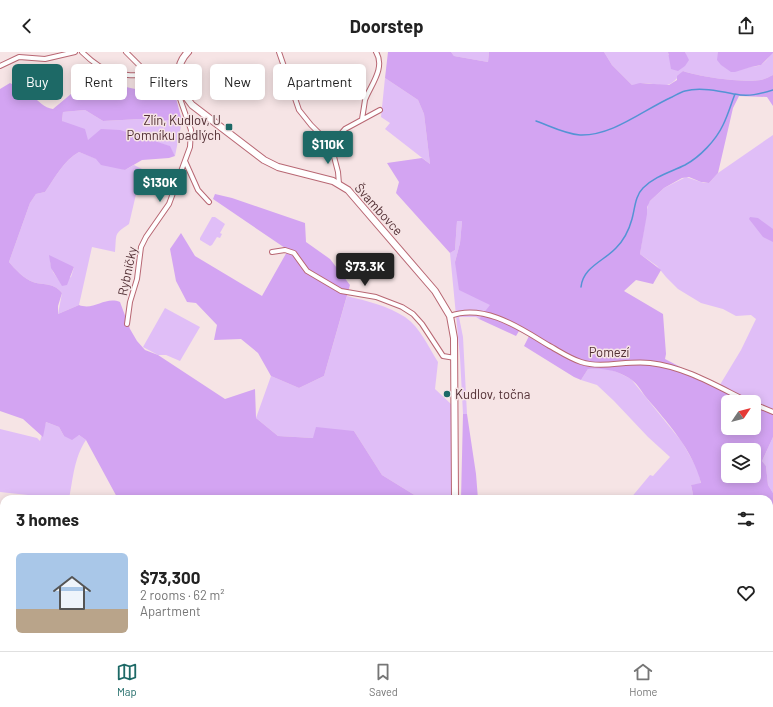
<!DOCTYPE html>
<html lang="en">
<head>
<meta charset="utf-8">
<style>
  :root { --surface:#fff; --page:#f2f2f2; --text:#222; --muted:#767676; --line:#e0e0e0; --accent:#1d6966 }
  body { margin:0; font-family:Barlow,sans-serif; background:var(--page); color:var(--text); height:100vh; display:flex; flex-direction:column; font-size:15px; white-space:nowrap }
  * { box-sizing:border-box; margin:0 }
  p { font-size:13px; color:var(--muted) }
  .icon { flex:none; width:22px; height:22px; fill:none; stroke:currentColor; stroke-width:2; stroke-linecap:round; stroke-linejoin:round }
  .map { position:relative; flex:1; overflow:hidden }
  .side { position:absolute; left:0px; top:443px; width:773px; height:156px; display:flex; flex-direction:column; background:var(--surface); border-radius:12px 12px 0 0; box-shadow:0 2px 10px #0003 }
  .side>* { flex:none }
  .top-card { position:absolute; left:12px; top:12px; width:400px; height:36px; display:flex; gap:8px }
  .needle { width:26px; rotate:55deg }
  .tools { position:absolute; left:721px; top:343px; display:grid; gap:8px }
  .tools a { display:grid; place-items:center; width:40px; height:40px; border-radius:6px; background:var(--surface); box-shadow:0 2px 10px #0003; font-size:20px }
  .price { position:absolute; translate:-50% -34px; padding:0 9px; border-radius:4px; background:var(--accent); color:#fff; font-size:13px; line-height:26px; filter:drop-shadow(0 1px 2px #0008) }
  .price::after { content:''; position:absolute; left:50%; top:24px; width:12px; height:9px; margin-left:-6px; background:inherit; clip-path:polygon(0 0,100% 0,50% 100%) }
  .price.selected { background:#222; color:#fff }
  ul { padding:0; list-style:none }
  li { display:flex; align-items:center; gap:12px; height:100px; padding:0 16px }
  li+li { border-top:1px solid var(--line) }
  li span { display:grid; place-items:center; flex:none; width:112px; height:80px; border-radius:6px; color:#555 }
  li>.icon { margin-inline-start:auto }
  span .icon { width:48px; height:48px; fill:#fffc; stroke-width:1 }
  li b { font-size:17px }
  h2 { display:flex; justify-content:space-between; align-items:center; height:48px; padding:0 16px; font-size:17px }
  .pill { padding:0 14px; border-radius:6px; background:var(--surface); box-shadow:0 2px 10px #0003; font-size:14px; line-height:36px }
  .pill.selected { background:var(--accent); color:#fff }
  header { display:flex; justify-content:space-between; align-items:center; height:52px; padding:0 16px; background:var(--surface); font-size:18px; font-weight:700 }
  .tab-bar { display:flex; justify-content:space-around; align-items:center; height:56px; border-top:1px solid var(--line); background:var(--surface); font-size:11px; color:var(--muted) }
  .tab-bar a { display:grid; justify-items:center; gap:2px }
  .tab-bar .selected { color:var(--accent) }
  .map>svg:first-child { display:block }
</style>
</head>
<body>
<header><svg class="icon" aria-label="back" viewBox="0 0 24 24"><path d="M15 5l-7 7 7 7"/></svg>Doorstep<svg class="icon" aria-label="share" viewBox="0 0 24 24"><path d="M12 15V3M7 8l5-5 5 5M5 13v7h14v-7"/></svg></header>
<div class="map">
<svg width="773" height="599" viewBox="0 0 773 599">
  <rect width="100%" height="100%" fill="#f6e4e5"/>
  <path fill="#e0bef7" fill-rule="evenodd" d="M451,0h38l-1,10 -34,-6z
    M604,0h64v3h18l-1,-3h33c-1,19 17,20 32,15 3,-1 9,0 12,-3 4,-2 7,-8 11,-11v22c-4,2 -8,4 -12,5 -17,3 -61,-3 -78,-9 -16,22 -20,12 -41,12 -4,1 -6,2 -10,2l-20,-20z
    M385,26l33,22 6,14 6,50 -45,-35 5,-6 -9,-6z
    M85,58l18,11 38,-2 41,2 -7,35 -6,-10 -20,-6h-61l-26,-19 1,-9z
    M773,83v278l-19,-8v-3h-7l-29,-14 23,-38 15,-31 -5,-4 -15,1 -13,-7 -22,-6 -23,-14 -12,-12 -9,-11 -17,-12 8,-51 16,-15 22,-11 18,6h5l9,-10z
    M79,100l46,18 9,-5 8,4 -13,55c-16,11 -12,9 -14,28l-23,-5 -13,58 -21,9 4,-21c-9,-11 -16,-7 -29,-11 -9,-3 -18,-13 -24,-20l21,-59 6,-9 9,-2c9,-13 19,-32 34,-40zM50,210l24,5 -3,10 -11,5 -7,-10z
    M212,165h3l10,7 -5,9 2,1 -2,4 -3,-1 -5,8 -2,1 -10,-6v-2z
    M457,169h5l-2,22 -5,19 36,43 -12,14 -3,-2h-17l4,20 4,77h-4l-3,-57 -10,-104 5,-3z
    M347,244c20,5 41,10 58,21 15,10 24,31 33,45l-3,27 16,15 1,95h-31l-39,-24 -28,-44 -41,7 -35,-2 -22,-18 15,-42 28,12 25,-12z
    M165,256l35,19 -20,34 -14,-6h-8l-15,-8z
    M605,316l12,4 14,7 51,63 16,28 3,14 -10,1 3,14h-64l20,-24 3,1 17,-19 -22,-20 -34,-36 -17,-16 -16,-5 7,-11z
    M46,370l13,5 5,9 15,-1 7,5c-12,17 -13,40 -17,59h-41v-4l-28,-3v-63l37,9 3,3z
    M773,385v56l-5,-8 -2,-19 -4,-5z
    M0,536l4,3v56h265l6,4h-275z
    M397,595h63v4h-33z
    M466,595h65l4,4h-69z"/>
  <path fill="#d3a4f2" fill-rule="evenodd" d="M388,0h63l3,4 34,6 1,-10h115l8,13 20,20 8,-2 29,2 8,-5v-4l6,-5c17,6 61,12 78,9 4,-1 8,-3 12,-5v31l-6,-9 -28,-1 -6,12 -15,65 -9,10 -8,-1 -12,-5 -7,1 -18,10 -14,13 -3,6v7l-7,40 21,16 -8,14 -17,-4 -12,11 39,23 3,40 -1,5 82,43h-19v26h26v-23l19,8v24l-11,24 4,5 2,19 5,8v112l-4,7v-113h-75l-3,-14 10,-2c-8,-33 -34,-61 -56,-87 -4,-6 -9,-14 -16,-18 -13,-8 -26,-10 -41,-9l-7,11 -7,-3 -50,-31 5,-10 -10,-5 -3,5 -37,-17 11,-14 -31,-15 -4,-28 5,-19 2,-22h-5l-2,29 -5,3 -54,-60 3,-11 -12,-19 35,-5 8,6 -6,-50 -6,-14 -33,-22zM728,398h26v26h-26z
    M668,0h17l4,8 -4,6 -7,5 -7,-2z
    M718,0h55v1l-12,12 -10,2 -16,5h-4l-10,-7 -4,-5z
    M10,31c7,4 15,8 22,13 7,5 12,12 21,13l24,-20 40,-4 59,13 6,23 -41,-2 -38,2 -18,-11 -22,2 -1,9 23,8 3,11 13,-11 19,1 50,16 5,10 -6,2 -27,2 -17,10 -24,-5 -5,-6 -17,-7c-15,8 -25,27 -34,40l-9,2 -6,9 -21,59c6,7 15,17 24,20 13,4 20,0 29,11l-4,13v8l21,-9c15,6 26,-9 41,-3l10,27 7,12 8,9 13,5 67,44 30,-10 1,29 22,18 35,2 3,-11 38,4 28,44 39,24h-303l-32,-59 -7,-5 -7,5 -8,-4 -5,-9 -13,-5 -3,15 -20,-18 -23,-8v-322z
    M215,142l17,4 73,25 1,19 24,17 20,26 -26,91 -25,12 -28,-12 -13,-23 -17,-14 -27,1 3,-15 -21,-22 -9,-1 -11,-21 -6,-32 11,-16 14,23 67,40 26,-46 -75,-51z
    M750,165l8,1 15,11v13l-10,-5 -14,-18z
    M49,203l25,12 -7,18 -5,1 -11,-18z
    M463,362h4l9,60 2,25h-17z
    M269,595h128l30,4h-152z
    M531,595h47l-2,4h-41z
    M612,595h54l-5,4h-51z"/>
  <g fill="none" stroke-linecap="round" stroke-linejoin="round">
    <path stroke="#5493d4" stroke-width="1.5" d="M536,69c14,5 29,13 44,14 33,1 63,-25 92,-38 4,-2 9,-5 13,-6 15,-4 34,0 49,3
      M581,235c2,-20 23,-26 35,-39 8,-8 13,-18 16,-29 3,-11 3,-23 11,-31 12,-12 28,-16 42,-23 15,-8 31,-25 38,-40 5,-10 8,-21 12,-31 13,3 25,0 38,-4
      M769,516l4,-1
      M633,599l5,-4"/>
    <defs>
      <path id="street" d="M82,0c5,5 11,10 17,14 23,15 53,8 79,6
        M126,0l16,16 10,6
        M279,0l20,58 12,15 20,20 7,27 1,12
        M0,14l19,-9 26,2 30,-7
        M362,67c1,-6 2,-12 3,-19 5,-14 21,-32 11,-48
        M331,93l14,-16 35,-19
        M185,109l13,29 11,12
        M272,200l13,-2 9,3 13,18 34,20 35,6 26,10 11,7 9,10 21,32 12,2
        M450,264c34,-13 70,12 98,29 11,6 21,13 33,17 22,7 46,-2 69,1 36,4 68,24 99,39
        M127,272l3,-22 7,-23 4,-32 5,-10 23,-33 21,-57 1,-17 -13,-37 3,-5
        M754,352l19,8"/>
      <path id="secondary" d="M188,0c-16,16 -9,38 4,53l72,55 14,7 55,14 15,9 87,101 15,25 4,22 1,161
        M456,595v4"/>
    </defs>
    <use href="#street" stroke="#b86773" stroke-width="6"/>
    <use href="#secondary" stroke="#b86773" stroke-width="8"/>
    <use href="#street" stroke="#fff" stroke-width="4"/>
    <use href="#secondary" stroke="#fff" stroke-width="6"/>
  </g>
  <g fill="#1d6966" stroke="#f6e4e5" stroke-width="1.5">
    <rect x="225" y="71" width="8" height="8" rx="2"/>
    <circle cx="447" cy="342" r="4"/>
  </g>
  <g text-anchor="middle" stroke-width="3" stroke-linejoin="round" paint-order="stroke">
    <g font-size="13" fill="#522f34" stroke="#f6e4e5" text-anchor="end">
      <text x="221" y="73">Zlín, Kudlov, U<tspan x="221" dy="15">Pomníku padlých</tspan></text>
      <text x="455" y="347" text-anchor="start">Kudlov, točna</text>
    </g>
    <g font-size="13" fill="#522f34" stroke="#f6e4e5">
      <text transform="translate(379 157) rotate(48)" y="5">Švambovce</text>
      <text transform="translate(127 219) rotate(-78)" y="5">Rybníčky</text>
      <text x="609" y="305">Pomezí</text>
    </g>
  </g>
</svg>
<div class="tools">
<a><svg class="needle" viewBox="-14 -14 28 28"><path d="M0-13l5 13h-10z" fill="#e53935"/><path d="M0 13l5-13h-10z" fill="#767676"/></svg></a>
<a><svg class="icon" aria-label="layers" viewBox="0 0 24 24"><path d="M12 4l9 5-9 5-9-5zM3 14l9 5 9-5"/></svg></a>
</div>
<b class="price" style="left:328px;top:113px">$110K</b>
<b class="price" style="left:160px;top:151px">$130K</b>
<b class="price selected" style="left:365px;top:235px">$73.3K</b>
<div class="top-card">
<a class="pill selected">Buy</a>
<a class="pill">Rent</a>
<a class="pill">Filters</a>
<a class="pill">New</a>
<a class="pill">Apartment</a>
</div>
<section class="side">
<h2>3 homes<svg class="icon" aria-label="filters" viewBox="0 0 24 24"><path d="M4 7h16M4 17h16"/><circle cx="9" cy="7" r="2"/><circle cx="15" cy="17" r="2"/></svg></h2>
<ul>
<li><span style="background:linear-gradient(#a9c7e8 70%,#b9a48a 0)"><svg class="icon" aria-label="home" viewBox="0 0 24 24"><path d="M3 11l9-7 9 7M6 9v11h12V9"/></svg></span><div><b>$73,300</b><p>2 rooms · 62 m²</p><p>Apartment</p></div><svg class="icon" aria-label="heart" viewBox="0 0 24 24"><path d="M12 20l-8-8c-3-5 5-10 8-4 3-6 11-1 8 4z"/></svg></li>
</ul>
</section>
</div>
<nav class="tab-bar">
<a class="selected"><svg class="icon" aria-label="map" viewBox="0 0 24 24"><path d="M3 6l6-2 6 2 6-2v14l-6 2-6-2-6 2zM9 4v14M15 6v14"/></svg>Map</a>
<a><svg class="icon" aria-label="saved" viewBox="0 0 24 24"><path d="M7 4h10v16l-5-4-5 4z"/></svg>Saved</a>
<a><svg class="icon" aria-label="home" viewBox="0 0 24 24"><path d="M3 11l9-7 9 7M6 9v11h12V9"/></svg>Home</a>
</nav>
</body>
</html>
